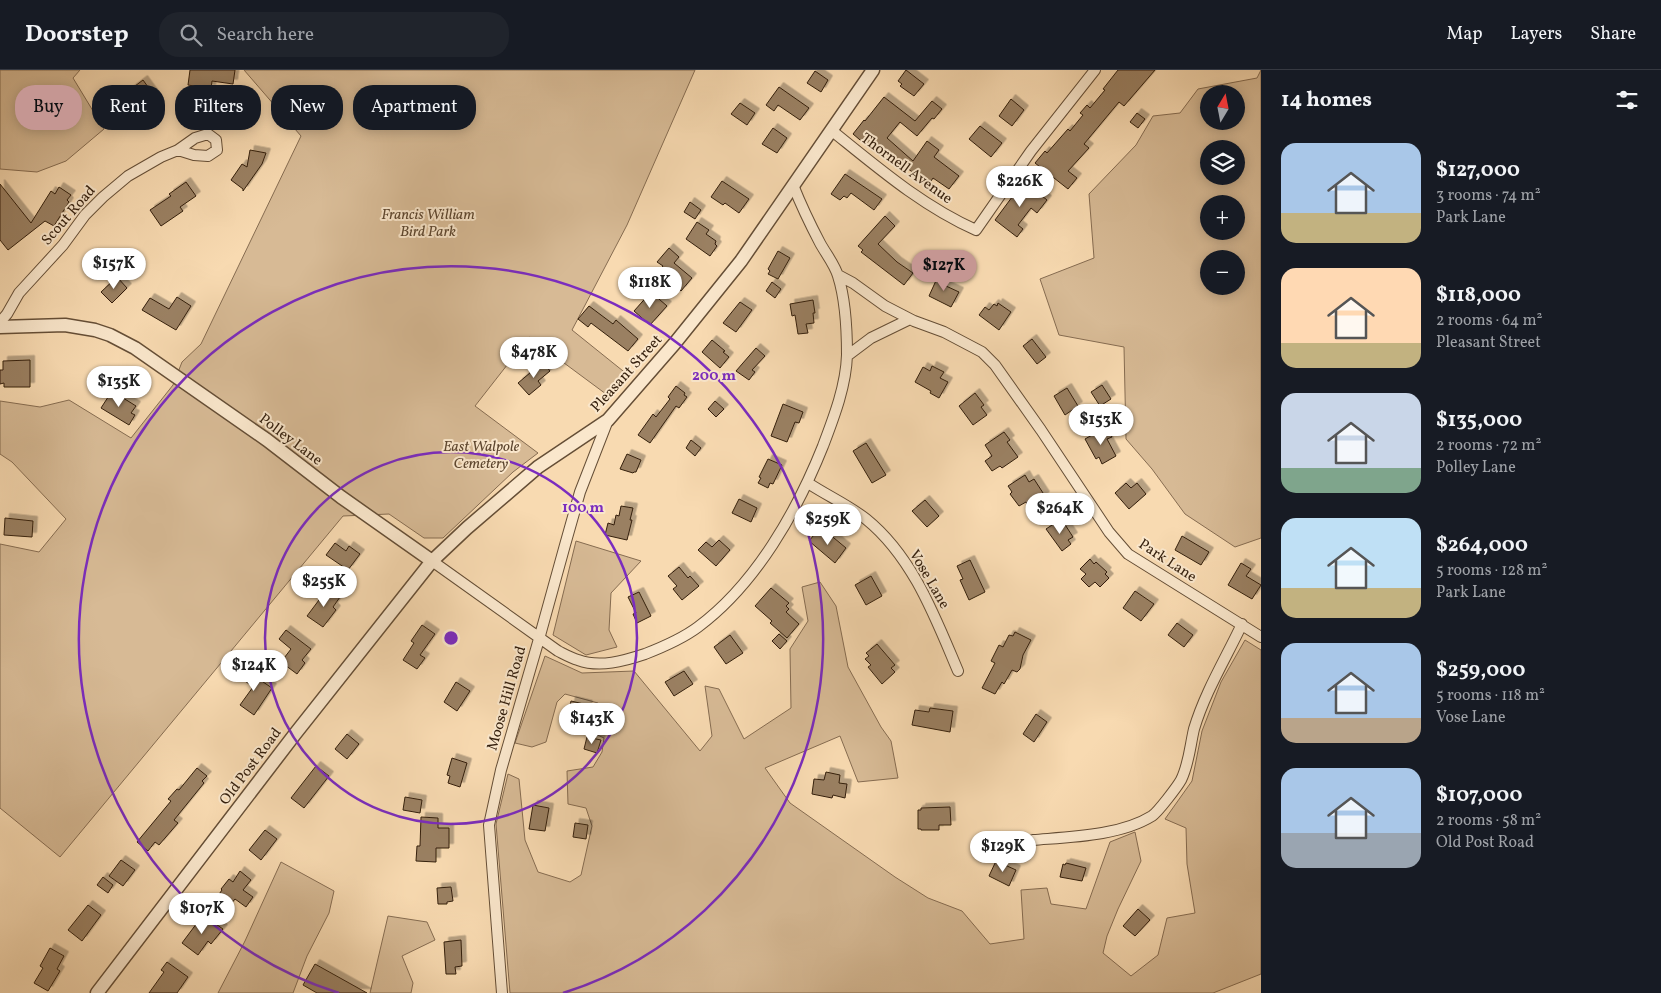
<!DOCTYPE html>
<html lang="en">
<head>
<meta charset="utf-8">
<style>
  :root { --surface:#171b24; --page:#20242c; --text:#f1f3f6; --muted:#9ea1a6; --line:#363941; --accent:#c59692 }
  body { margin:0; font-family:Vollkorn,serif; background:var(--page); color:var(--text); height:100vh; display:flex; flex-direction:column; font-size:19px; white-space:nowrap }
  * { box-sizing:border-box; margin:0 }
  p { font-size:16px; color:var(--muted) }
  .icon { flex:none; width:28px; height:28px; fill:none; stroke:currentColor; stroke-width:2; stroke-linecap:round; stroke-linejoin:round }
  .map { position:relative; flex:1; overflow:hidden }
  .side { display:flex; flex-direction:column; background:var(--surface); width:400px }
  .side>* { flex:none }
  .top-card { position:absolute; left:15px; top:15px; width:475px; height:45px; display:flex; gap:10px }
  .needle { width:32px; rotate:10deg }
  .controls { position:absolute; left:1200px; top:15px; display:grid; gap:10px }
  .controls a { display:grid; place-items:center; width:45px; height:45px; border-radius:50%; background:var(--surface); box-shadow:0 2px 12px #0003; font-size:25px }
  .price { position:absolute; translate:-50% -42px; padding:0 11px; border-radius:18px; background:#fff; color:#222; font-size:16px; line-height:32px; filter:drop-shadow(0 1px 2px #0008) }
  .price::after { content:''; position:absolute; left:50%; top:30px; width:15px; height:11px; margin-left:-8px; background:inherit; clip-path:polygon(0 0,100% 0,50% 100%) }
  .price.active { background:var(--accent); color:#111 }
  ul { padding:0; list-style:none }
  li { display:flex; align-items:center; gap:15px; height:125px; padding:0 20px }
  li span { display:grid; place-items:center; flex:none; width:140px; height:100px; border-radius:15px; color:#555 }
  li>.icon { margin-inline-start:auto }
  span .icon { width:60px; height:60px; fill:#fffc; stroke-width:1 }
  li b { font-size:21px }
  h2 { display:flex; justify-content:space-between; align-items:center; height:60px; padding:0 20px; font-size:21px }
  .pill { padding:0 18px; border-radius:20px; background:var(--surface); box-shadow:0 2px 12px #0003; font-size:18px; line-height:45px }
  .pill.active { background:var(--accent); color:#111 }
  header { display:flex; align-items:center; gap:30px; box-sizing:border-box; height:70px; padding:0 25px; background:var(--surface); border-bottom:1px solid var(--line) }
  header strong { font-size:24px }
  nav { display:flex; gap:28px; margin-inline-start:auto; font-size:18px }
  .search { width:350px; height:45px; background:var(--page); display:flex; align-items:center; gap:12px; box-sizing:border-box; padding:0 18px; border-radius:20px; color:var(--muted); font-size:19px }
  main { display:flex; flex:1; min-height:0 }
  .map>svg:first-child { display:block }
</style>
</head>
<body>
<header>
<strong>Doorstep</strong>
<div class="search"><svg class="icon" aria-label="search" viewBox="0 0 24 24"><circle cx="10" cy="10" r="6"/><path d="M15 15l6 6"/></svg>Search here</div>
<nav><a>Map</a><a>Layers</a><a>Share</a></nav>
</header>
<main>
<div class="map">
<svg width="1261" height="923" viewBox="0 0 1261 923">
  <defs>
    <filter id="shadow"><feDropShadow dx="4.5" dy="-4.5" stdDeviation="0" flood-color="#0004"/></filter>
  </defs>
  <rect width="100%" height="100%" fill="#f8dab1"/>
  <filter id="stains"><feTurbulence type="fractalNoise" baseFrequency=".004" numOctaves="4"/><feColorMatrix values="0 0 0 0 .2 0 0 0 0 .09 0 0 0 0 .02 0 0 0 .5 -.17"/></filter>
  <radialGradient id="worn" r=".72"><stop offset=".6" stop-color="#630" stop-opacity="0"/><stop offset="1" stop-color="#630" stop-opacity=".3"/></radialGradient>
  <path fill="#d7ba95" stroke="#866c51" fill-rule="evenodd" d="M0,0h80l-7,8 31,51 -38,32 -29,11 -37,-3z
    M244,0h451l-68,155 -55,105 56,45 -18,22 -81,-60 -54,69 63,47 -25,19 -70,66h-19l-35,-24 -46,2 -283,341 -60,-49v-264l39,8 27,-33 -54,-57 -12,-8v-53l40,6 29,-7 62,38 42,-53 9,-23 19,-18 100,-208z
    M1261,0v468l-26,9 -50,-33 -33,-45 -26,-30 -2,-92 -65,-12 -19,-56 54,-21 -5,-64 47,-49 17,-29 27,-3 18,-24 59,-11zM1209,24h27v27h-27zM1209,79h27v27h-27zM1209,134h27v27h-27zM1209,189h27v27h-27z
    M576,471l65,20 -30,32 -2,37 8,17 -31,8 -33,-20z
    M820,512l16,24 12,61 33,60 10,14 7,37 -40,4 -18,-46 -75,32 25,35 105,74 33,21 34,13 28,33 34,-5 -3,-49 26,-2 4,16 35,5 24,-67 25,-10 6,29 -23,48 -11,27 -4,17 28,23 27,-21 9,-37 28,-5 -8,-49 -1,-36 -21,-9 27,-38 10,-50 19,-49 24,-42 16,10v324l-48,19h-703l-14,-169 12,-50 11,5 6,61 13,32 32,10 11,-7 11,-49 -6,-18 -18,-4 -1,-33 26,-4 9,-15 2,-14 -13,-6 7,-29 -33,-9 -8,8 -11,40 -14,5 -17,-4 30,-87 37,17 52,-2 66,80 12,-15 -7,-50 14,3 25,50 47,-31 -1,-59 18,-28 -6,-34z
    M281,792l53,29 -5,22 -22,43 -14,37h-75l27,-52z
    M388,846l39,6 8,18 -33,16 11,27 -2,10h-41z"/>
  <path fill="#9a8062" stroke="#341f0d" filter="url(#shadow)" d="M190,0h45l-2,14 -21,-3 -1,8 -23,-4z
    M906,0l18,14 -10,12 -14,-10 2,-2 -4,-3z
    M1118,0h37l-31,36 -5,-4 -35,42 5,4 -21,23 9,7 -9,11 -33,-26 10,-12 2,2 21,-24 2,2 13,-16 -3,-2 7,-8 3,3 15,-18 -2,-1z
    M815,1l13,9 -7,12 -14,-9z
    M143,10l13,18 -10,7 -4,-4 -16,12 3,3 -11,8 -12,-16z
    M779,17l30,21 -9,12 -22,-15 -4,6 -8,-6z
    M884,27l31,24 17,-20 10,8 -8,10 -2,-1 -15,18 -17,-14 -13,16 26,23 14,-20 12,9 -5,7 25,19 -10,13 -16,-11 -4,6 -36,-26 -1,1 -16,-13 -3,5 -20,-17 11,-14 1,1z
    M1011,29l13,11 -12,16 -13,-10z
    M740,33l15,10 -8,12 -16,-11z
    M1137,43l8,6 -7,9 -8,-6z
    M980,56l22,17 -11,14 -22,-18z
    M773,58l14,10 -10,15 -15,-9z
    M250,80l16,3 -4,11 -19,27v-2l-12,-9 11,-16 5,3z
    M845,104l37,25 -8,11 -23,-17 -4,5 -3,-2 -4,4 -9,-6z
    M722,111l27,18 -10,14 -14,-10 -2,2 -12,-8z
    M1024,111l23,19 -10,13 -6,-5 -13,17 5,4 -6,8 -22,-17z
    M186,112l10,14 -16,11 3,4 -22,15 -11,-16 21,-14 -2,-2z
    M0,114l31,39 20,-32 4,3 4,-7 12,8 -4,5 2,2 -15,24 -9,-5 -37,29 -8,-10z
    M690,132l11,8 -6,9 -11,-7z
    M885,146l10,10 -17,18 19,18 16,11 -9,12 -43,-33 2,-2 -5,-4z
    M697,152l12,8 -3,4 10,7 -1,3 2,2 -7,10 -24,-17z
    M669,178l10,9 -5,6 18,15 -11,13 -23,-19 5,-6 -6,-4z
    M778,181l12,7 -12,21 -10,-5 2,-3 -2,-2z
    M939,204l10,5 -3,7 13,6 -8,15 -22,-11z
    M117,207l10,11 -15,15 -11,-11z
    M772,212l9,7 -6,9 -9,-7z
    M651,222l16,14 -17,19 -16,-14z
    M177,227l14,9 -15,24 -34,-20 8,-12 19,11z
    M813,230l2,13h-2l1,10 -8,1 2,9 -10,1 -3,-19 -3,1 -2,-12z
    M740,232l12,8 -16,22 -13,-9z
    M998,233l13,9 -12,18 -20,-15 6,-8 4,3 5,-6 3,2z
    M589,236l24,18 3,-4 22,19 -10,12 -37,-28 -3,4 -10,-8z
    M1032,269l14,18 -9,7 -14,-18z
    M712,270l13,11 -2,1 6,5 -9,11 -18,-16z
    M756,278l9,8 -13,14 3,2 -6,8 -13,-9z
    M30,290v27h-26v-4l-4,1v-14h3v-9z
    M543,292l7,9 -12,10 3,4 -12,10 -11,-12z
    M932,296l12,6 -4,6 8,4 -9,16 -9,-5 1,-2 -16,-9 8,-15 7,4z
    M1102,315l9,14 -11,7 -9,-14z
    M676,316l9,7 -1,2 3,2 -8,11 -3,-2 -26,37 -12,-8 15,-21 3,3 14,-18 -2,-2z
    M1067,318l11,18 -13,9 -11,-19z
    M112,321l24,15 -5,7 4,2 -6,10 -28,-17z
    M975,323l9,12 -3,2 6,8 -14,10 -14,-19z
    M715,331l9,8 -8,8 -8,-8z
    M783,334l20,8 -4,11 -4,-1 -8,20 -16,-6z
    M1106,357l6,10 -5,2 9,17 -14,8 -3,-7 -3,2 -11,-20z
    M1004,362l6,8 -3,2 11,15 -16,11 -2,-2 -8,5 -7,-10 7,-5 -7,-11z
    M691,370l10,8 -6,8 -9,-8z
    M866,373l20,32 -14,8 -19,-32z
    M627,384l14,6 -5,12h-2l-1,1 -13,-4z
    M768,389l14,6 -9,19 -3,-1 -2,5 -10,-5 3,-5 -2,-1z
    M1025,405l4,7 5,-3 11,17 -16,11 -3,-5 -7,4 -9,-12 2,-2 -4,-6z
    M1126,413l5,5 6,-5 9,11 -17,15 -14,-16z
    M739,429l18,9 -6,14 -19,-9z
    M925,430l14,16 -12,11 -15,-16z
    M621,436l12,2 -3,12h2l-5,20 -22,-5 3,-12 6,2 2,-10 3,1z
    M5,448l28,3 -1,16 -28,-2z
    M1058,451l3,4 3,-2 9,14 -5,3 3,4 -9,7 -16,-22z
    M818,460l7,6 3,-3 18,15 -11,15 -26,-22z
    M1182,466l27,16 -8,13 -26,-15z
    M719,470l11,10 -14,16 -18,-16 8,-8 6,5z
    M335,473l11,8 3,-5 11,8 -12,16 -22,-15z
    M1090,489l4,5 2,-2 11,10 -2,2 4,4 -9,9 -5,-5 -6,5 -8,-8 5,-5 -6,-5z
    M970,490l15,32 -16,8 -9,-20 3,-1 -6,-13z
    M1241,493l10,6 -5,7 15,9 -9,14 -24,-14z
    M679,497l9,11 2,-2 9,10 -17,14 -9,-11 4,-3 -9,-10z
    M871,506l11,20 -16,9 -11,-20z
    M328,518l12,9 -7,10 3,3 -13,17 -16,-11z
    M771,518l18,15 -3,3 3,3 -3,3 13,12 -12,14 -17,-15 2,-2 -17,-15z
    M1135,521l19,13 -13,17 -18,-13z
    M639,522l12,24 -14,7 -4,-9 3,-1 -8,-16z
    M1177,553l16,12 -9,12 -16,-12z
    M422,555l13,9 -15,21 5,3 -8,11 -14,-9 11,-17 -3,-2z
    M286,560l25,19 -9,11 3,3 -8,11 -16,-12 10,-13 -12,-10z
    M1015,562l16,8 -8,15 -3,14 -3,3 -5,-2 -8,14 -2,-2 -7,12 -13,-6 13,-25 -4,-2 8,-16 4,2 6,-12 4,1z
    M779,564l8,7 -7,8 -8,-8z
    M730,565l13,18 -17,11 -12,-17z
    M877,574l18,21 -4,3 4,4 -13,12 -14,-17 3,-2 -6,-6 4,-3 -3,-3z
    M241,597l31,21 -18,27 -14,-10 13,-18 -17,-13z
    M684,601l9,13 -19,12 -9,-14z
    M456,612l14,9 -13,20 -13,-9z
    M571,631l17,4 -6,29 -10,-3 2,-8 -8,-1z
    M930,638l23,3 -3,21 -38,-7 3,-15 14,2z
    M1036,644l11,8 -13,20 -11,-8z
    M347,664l12,10 -12,15 -12,-10z
    M587,667l14,3 -4,13 -13,-4z
    M452,688l15,5 -7,24 -12,-4 2,-7 -3,-1z
    M316,696l13,10 -25,32 -13,-10z
    M197,698l10,8 -5,5 2,2 -30,37 4,3 -19,22 -4,-3 -7,9 -11,-9 34,-41 -3,-2 9,-10 2,1z
    M826,702l14,3 -1,8 8,1 -2,14 -12,-3 -1,3 -20,-4 2,-15 10,1z
    M405,727l17,3 -2,13 -17,-3z
    M533,735l16,3 -4,23 -16,-2z
    M950,737l1,18h-12v5h-18v-1h-3v-19h3v-2z
    M421,747l17,1v10h11v20h-13v14l-20,-1 1,-15h3z
    M575,753l13,2 -2,14 -13,-2z
    M265,760l12,9 -16,21 -12,-10z
    M121,790l14,10 -12,16 -14,-10z
    M996,791l20,9 -7,16 -20,-10z
    M1066,793l20,5 -4,13 -22,-4 3,-13 2,1z
    M240,801l11,9 -8,10 10,7 -7,10 -11,-8 -6,7 -12,-9 5,-7 -1,-1 8,-10 4,3z
    M103,807l10,8 -5,8 -11,-8z
    M451,817l2,14 -6,1v2h-9l-1,-16z
    M88,835l13,10 -19,26 -14,-11z
    M1138,839l12,11 -15,16 -12,-10z
    M203,845l20,14 -12,15 -3,-3 -10,14 -16,-12z
    M461,870l1,26 -7,1 1,7h-10l-2,-32z
    M50,878l14,8 -7,13 3,2 -12,20 -14,-8 9,-15 -3,-2z
    M167,892l21,15 -11,16h-28l15,-21 -3,-2z
    M315,894l52,29h-50l-14,-8z"/>
  <g fill="none" stroke-linecap="round" stroke-linejoin="round">
    <defs>
      <path id="minor" d="M831,60c46,37 91,76 145,100l55,-79 64,-81
        M838,205l15,8 32,23 29,15 30,11 38,20 13,13 46,65 68,102 19,22 133,83
        M0,252l7,-8 12,-21 44,-48 22,-30 18,-18 25,-21 33,-19 17,-7 17,-12 13,-4 8,6 1,10 -9,6 -14,-1 -16,-5
        M847,286l24,-18 39,-19
        M808,413c18,12 42,23 58,36 47,38 69,98 92,152
        M432,491l126,90c6,3 13,7 20,9 22,8 46,1 67,-6 18,-7 37,-15 53,-27 58,-43 99,-116 125,-181 11,-29 23,-60 24,-91 0,-25 -1,-54 -9,-79 -3,-11 -12,-22 -18,-33 -10,-19 -19,-38 -27,-58
        M1033,770c36,-3 87,-4 119,-24 6,-4 25,-29 29,-36 8,-16 9,-34 13,-51 11,-37 32,-71 48,-105
        M502,923l-13,-168 12,-55 38,-131 26,-94 15,-53 28,-72"/>
      <path id="tertiary" d="M0,257l65,-2 30,5 15,5 25,13 132,92 74,57 91,64
        M97,923l198,-259 137,-173 35,-33 71,-61 70,-47 67,-77 66,-82 132,-191"/>
    </defs>
    <use href="#minor" stroke="#654e36" stroke-width="12"/>
    <use href="#tertiary" stroke="#654e36" stroke-width="15"/>
    <use href="#minor" stroke="#fae7cc" stroke-width="10"/>
    <use href="#tertiary" stroke="#fae7cc" stroke-width="12"/>
  </g>
  <g fill="none" stroke="#7b2cbf" stroke-width="2.5">
    <circle cx="451" cy="568" r="186"/>
    <path d="M339 923A372 372 0 1 1 563 923"/>
  </g>
  <g text-anchor="middle" stroke-width="4" stroke-linejoin="round" paint-order="stroke">
    <g font-size="15" fill="#341f0d" stroke="#fae7cc">
      <text transform="translate(907 98) rotate(36)" y="5">Thornell Avenue</text>
      <text transform="translate(68 145) rotate(-49)" y="5">Scout Road</text>
      <text transform="translate(626 303) rotate(-48)" y="5">Pleasant Street</text>
      <text transform="translate(291 369) rotate(37)" y="5">Polley Lane</text>
      <text transform="translate(1168 490) rotate(33)" y="5">Park Lane</text>
      <text transform="translate(930 509) rotate(60)" y="5">Vose Lane</text>
      <text transform="translate(506 628) rotate(-74)" y="5">Moose Hill Road</text>
      <text transform="translate(250 696) rotate(-53)" y="5">Old Post Road</text>
    </g>
    <g font-size="15" font-style="italic" fill="#5d462f" stroke="#fae7cc">
      <text x="428" y="149">Francis William<tspan x="428" dy="17">Bird Park</tspan></text>
      <text x="481" y="381">East Walpole<tspan x="481" dy="17">Cemetery</tspan></text>
    </g>
  </g>
  <circle cx="451" cy="568" r="8" fill="#7b2cbf" stroke="#fae7cc" stroke-width="2.5"/>
  <g font-size="15" text-anchor="middle" font-weight="bold" fill="#7b2cbf" stroke="#fae7cc" stroke-width="4" stroke-linejoin="round" paint-order="stroke">
    <text x="714" y="310">200 m</text>
    <text x="583" y="442">100 m</text>
  </g>
  <rect width="100%" height="100%" filter="url(#stains)"/>
  <rect width="100%" height="100%" fill="url(#worn)"/>
</svg>
<div class="controls">
<a><svg class="needle" viewBox="-14 -14 28 28"><path d="M0-13l5 13h-10z" fill="#e53935"/><path d="M0 13l5-13h-10z" fill="#9ea1a6"/></svg></a>
<a><svg class="icon" aria-label="layers" viewBox="0 0 24 24"><path d="M12 4l9 5-9 5-9-5zM3 14l9 5 9-5"/></svg></a>
<a>+</a>
<a>−</a>
</div>
<b class="price" style="left:1020px;top:138px">$226K</b>
<b class="price" style="left:114px;top:220px">$157K</b>
<b class="price active" style="left:944px;top:222px">$127K</b>
<b class="price" style="left:650px;top:239px">$118K</b>
<b class="price" style="left:534px;top:309px">$478K</b>
<b class="price" style="left:119px;top:338px">$135K</b>
<b class="price" style="left:1101px;top:376px">$153K</b>
<b class="price" style="left:1060px;top:465px">$264K</b>
<b class="price" style="left:828px;top:476px">$259K</b>
<b class="price" style="left:324px;top:538px">$255K</b>
<b class="price" style="left:254px;top:622px">$124K</b>
<b class="price" style="left:592px;top:675px">$143K</b>
<b class="price" style="left:1003px;top:803px">$129K</b>
<b class="price" style="left:202px;top:865px">$107K</b>
<div class="top-card">
<a class="pill active">Buy</a>
<a class="pill">Rent</a>
<a class="pill">Filters</a>
<a class="pill">New</a>
<a class="pill">Apartment</a>
</div>
</div>
<section class="side">
<h2>14 homes<svg class="icon" aria-label="filters" viewBox="0 0 24 24"><path d="M4 7h16M4 17h16"/><circle cx="9" cy="7" r="2"/><circle cx="15" cy="17" r="2"/></svg></h2>
<ul>
<li><span style="background:linear-gradient(#a9c7e8 70%,#c2b280 0)"><svg class="icon" aria-label="home" viewBox="0 0 24 24"><path d="M3 11l9-7 9 7M6 9v11h12V9"/></svg></span><div><b>$127,000</b><p>3 rooms · 74 m²</p><p>Park Lane</p></div></li>
<li><span style="background:linear-gradient(#ffd9b3 75%,#c2b280 0)"><svg class="icon" aria-label="home" viewBox="0 0 24 24"><path d="M3 11l9-7 9 7M6 9v11h12V9"/></svg></span><div><b>$118,000</b><p>2 rooms · 64 m²</p><p>Pleasant Street</p></div></li>
<li><span style="background:linear-gradient(#c9d6e8 75%,#7fa58c 0)"><svg class="icon" aria-label="home" viewBox="0 0 24 24"><path d="M3 11l9-7 9 7M6 9v11h12V9"/></svg></span><div><b>$135,000</b><p>2 rooms · 72 m²</p><p>Polley Lane</p></div></li>
<li><span style="background:linear-gradient(#bfe0f5 70%,#c2b280 0)"><svg class="icon" aria-label="home" viewBox="0 0 24 24"><path d="M3 11l9-7 9 7M6 9v11h12V9"/></svg></span><div><b>$264,000</b><p>5 rooms · 128 m²</p><p>Park Lane</p></div></li>
<li><span style="background:linear-gradient(#a9c7e8 75%,#b9a48a 0)"><svg class="icon" aria-label="home" viewBox="0 0 24 24"><path d="M3 11l9-7 9 7M6 9v11h12V9"/></svg></span><div><b>$259,000</b><p>5 rooms · 118 m²</p><p>Vose Lane</p></div></li>
<li><span style="background:linear-gradient(#a9c7e8 65%,#9aa5b1 0)"><svg class="icon" aria-label="home" viewBox="0 0 24 24"><path d="M3 11l9-7 9 7M6 9v11h12V9"/></svg></span><div><b>$107,000</b><p>2 rooms · 58 m²</p><p>Old Post Road</p></div></li>
</ul>
</section>
</main>
</body>
</html>
